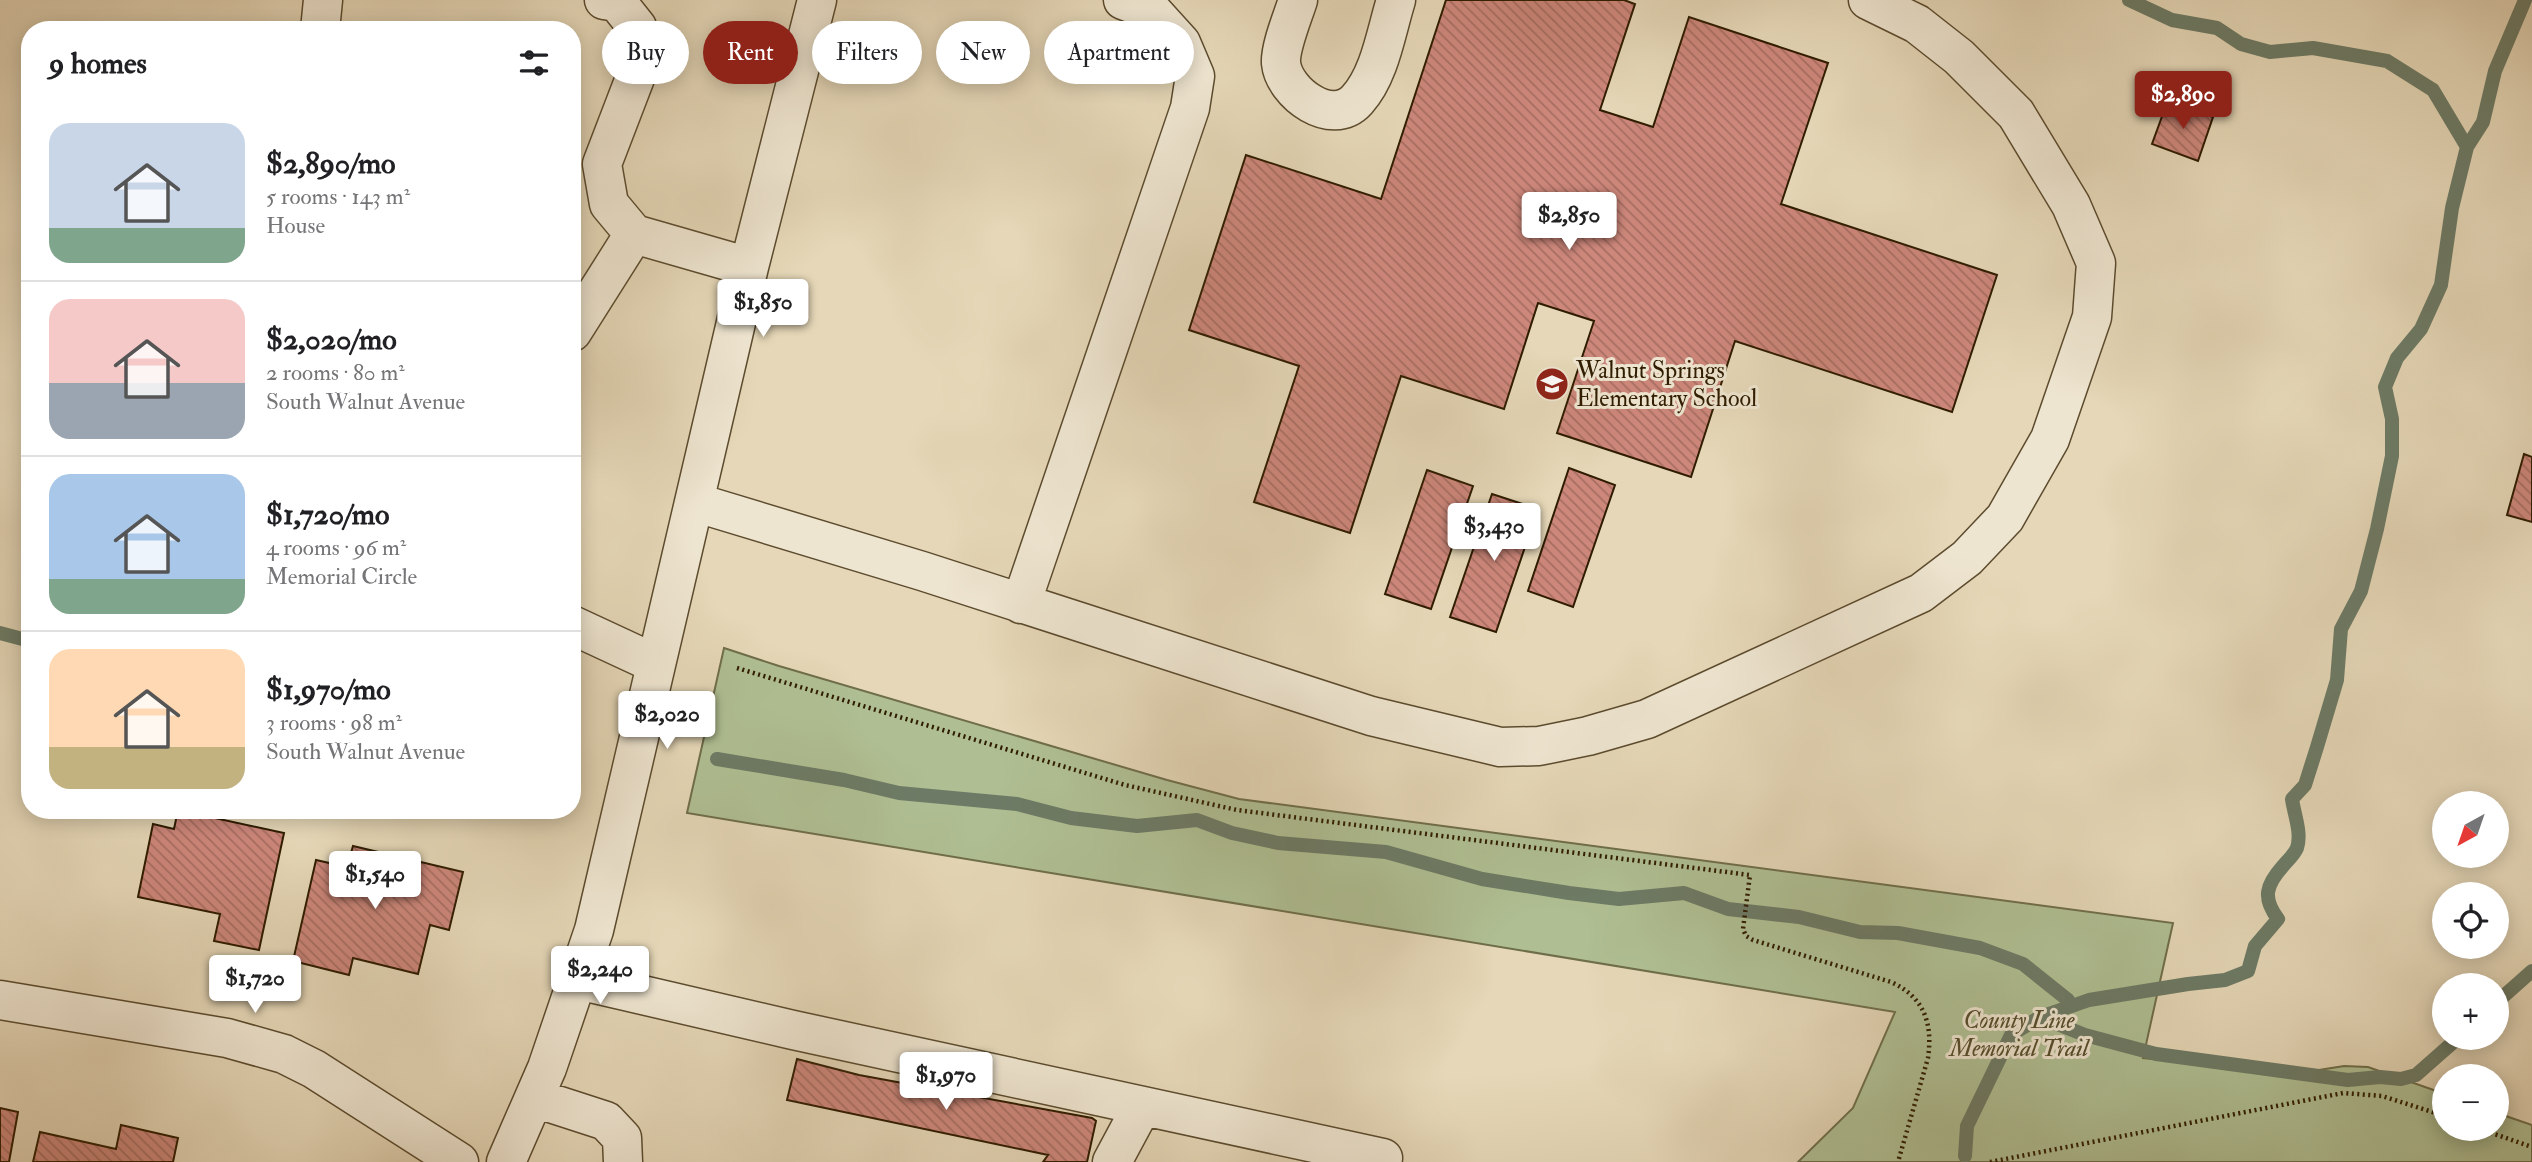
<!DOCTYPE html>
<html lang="en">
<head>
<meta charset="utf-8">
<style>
  :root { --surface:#fff; --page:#f6f6f6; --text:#202124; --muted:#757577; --line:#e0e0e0; --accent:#8f2418 }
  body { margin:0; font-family:"IM FELL Double Pica",serif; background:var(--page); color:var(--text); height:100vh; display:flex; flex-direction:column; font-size:26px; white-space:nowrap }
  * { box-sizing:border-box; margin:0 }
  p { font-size:23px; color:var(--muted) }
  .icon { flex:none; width:38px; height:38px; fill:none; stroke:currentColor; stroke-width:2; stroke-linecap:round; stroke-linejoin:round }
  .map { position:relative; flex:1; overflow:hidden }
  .panel { position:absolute; left:21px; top:21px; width:560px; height:798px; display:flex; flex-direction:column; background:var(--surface); border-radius:28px; box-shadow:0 4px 18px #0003 }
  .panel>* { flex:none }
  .guide { position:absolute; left:602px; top:21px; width:665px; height:63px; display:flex; gap:14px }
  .needle { width:46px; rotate:220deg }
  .buttons { position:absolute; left:2432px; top:791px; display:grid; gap:14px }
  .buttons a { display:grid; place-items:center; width:77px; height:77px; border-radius:50%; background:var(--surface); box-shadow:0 4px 18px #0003; font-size:35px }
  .price { position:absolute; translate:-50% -60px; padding:0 16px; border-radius:7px; background:#fff; color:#222; font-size:23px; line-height:46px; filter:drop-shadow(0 2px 4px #0008) }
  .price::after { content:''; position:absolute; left:50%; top:42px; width:21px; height:16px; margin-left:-10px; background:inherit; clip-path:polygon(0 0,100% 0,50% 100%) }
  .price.on { background:var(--accent); color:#fff }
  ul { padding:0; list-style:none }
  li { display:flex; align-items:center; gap:21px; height:175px; padding:0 28px }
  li+li { border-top:2px solid var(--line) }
  li span { display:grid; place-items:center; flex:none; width:196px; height:140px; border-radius:21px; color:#555 }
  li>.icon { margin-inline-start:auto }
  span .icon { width:84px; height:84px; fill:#fffc; stroke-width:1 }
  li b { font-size:30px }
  h2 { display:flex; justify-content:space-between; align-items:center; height:84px; padding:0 28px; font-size:30px }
  .chip { padding:0 24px; border-radius:32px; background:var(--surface); box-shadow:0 4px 18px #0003; font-size:24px; line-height:63px }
  .chip.on { background:var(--accent); color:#fff }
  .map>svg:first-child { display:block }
</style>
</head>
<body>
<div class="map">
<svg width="2532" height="1162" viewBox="0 0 2532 1162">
  <defs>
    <pattern id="building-back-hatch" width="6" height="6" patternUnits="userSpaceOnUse" patternTransform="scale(1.75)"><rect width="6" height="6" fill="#cd877b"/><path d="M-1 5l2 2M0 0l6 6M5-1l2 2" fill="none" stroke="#a76e62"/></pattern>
  </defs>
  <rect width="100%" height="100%" fill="#e5d7b7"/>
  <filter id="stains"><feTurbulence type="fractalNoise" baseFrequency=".00286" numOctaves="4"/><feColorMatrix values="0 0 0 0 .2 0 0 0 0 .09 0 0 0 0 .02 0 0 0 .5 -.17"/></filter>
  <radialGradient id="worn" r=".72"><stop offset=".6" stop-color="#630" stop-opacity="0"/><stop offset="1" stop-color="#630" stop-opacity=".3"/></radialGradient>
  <path fill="#afbf93" stroke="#6f6e4a" stroke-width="2" d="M724,648l55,18 388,114 72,19 934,124 -30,135 157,15 44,-7 24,1 77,27v35h52v-16l35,12v37h-734l55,-54 42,-96 -1208,-199z"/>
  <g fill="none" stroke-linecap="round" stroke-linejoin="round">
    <path stroke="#6d7b66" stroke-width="14" d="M2129,0l43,20 45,8 24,16 29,8 43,-4 74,13 46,29 34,57
      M0,633l30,8
      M717,759l127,21 55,13 118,11 54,14 66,8 60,-6 35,13 46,10 108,9 96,27 87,14 50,6 65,-6 44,16 71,8 61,15 38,1 82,15 43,16 45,36 1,7
      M2497,1002l35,-31
      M2040,1017l45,18 71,19 192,26 32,-3 21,2 15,-4 42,-37
      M1965,1156l2,-30 44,-91 29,-18 49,-17 99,-16 37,-4 23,-9 7,-25 23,-27c-16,-21 -12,-34 5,-53 5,-6 11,-11 14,-18 5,-15 -3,-34 -5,-49l13,-14 12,-38 20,-67 4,-51 20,-38 16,-62 15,-73v-37l-7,-32 12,-29 24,-29 20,-44 11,-77 15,-61 16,-25 12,-51 30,-71"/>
  </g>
  <path fill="url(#building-back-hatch)" stroke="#2f1c00" stroke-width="2" d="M1446,0h178l11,4 -35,106 53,17 36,-110 139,46 -47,141 216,71 -45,137 -217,-71 -44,136 -134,-44 37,-112 -56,-18 -34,106 -103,-33 -51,157 -96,-31 45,-136 -110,-36 57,-175 135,44z
    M2168,100l45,17 -15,44 -46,-17z
    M2524,454l8,3v65l-25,-7z
    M1569,468l46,17 -42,122 -45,-16z
    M1427,470l46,16 -42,123 -46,-15z
    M1492,494l46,15 -42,123 -46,-15z
    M178,810l106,23 -25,117 -45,-9 6,-27 -82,-17 15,-73 21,5z
    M353,846l110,26 -14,58 -19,-5 -12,49 -65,-16 -4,17 -56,-14 23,-101 31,7z
    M797,1059l62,16 233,43 4,3 -9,41h-44l5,-7 -261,-55z
    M0,1108l18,4 -9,50h-9z
    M121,1125l57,13 -5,24h-140l7,-30 76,17z"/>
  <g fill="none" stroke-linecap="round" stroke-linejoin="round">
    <defs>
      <path id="minor" d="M604,0l13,2 20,25 -2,51 -33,86 7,40 25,30
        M1298,0c-5,16 -18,47 -17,63 3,30 51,65 76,37 23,-25 29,-68 39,-100
        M320,30l3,-30
        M572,332l62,-98 115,33
        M694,502l228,69 449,145 129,31 39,-1 49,-10 59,-17 274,-126 46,-35 38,-40 45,-79 42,-122 4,-54 -25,-58 -55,-91 -57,-57 -42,-33 -49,-24
        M1021,604l169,-496 5,-32 -14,-33 -29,-32 -29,-11
        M572,625l84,39
        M578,980l215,50 590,128 -4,4
        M0,1000l227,38 57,16 30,15 145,93
        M535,1098l71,23 16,17 1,24
        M506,1162l41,-94 47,-138 155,-663 68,-267
        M1112,1162l30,-56"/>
    </defs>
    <use href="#minor" stroke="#5c4b2e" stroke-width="41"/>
    <path stroke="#2f1c00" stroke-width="4.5" stroke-dasharray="2 3.5" stroke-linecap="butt" d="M737,668l388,117 112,25 513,65 -7,54 3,7 7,4 138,42c33,15 42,41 37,76l-30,104
      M2480,1129l52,18
      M1990,1162l353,-69 39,3 63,20"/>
    <use href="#minor" stroke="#eee5d0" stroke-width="38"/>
  </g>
  <defs>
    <symbol id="school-disc" viewBox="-11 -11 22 22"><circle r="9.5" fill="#8f2418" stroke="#eee5d0"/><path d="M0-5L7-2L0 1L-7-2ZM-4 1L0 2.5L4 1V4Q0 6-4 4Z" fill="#fff"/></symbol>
  </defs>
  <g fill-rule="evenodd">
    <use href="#school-disc" x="1533" y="365" width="38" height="38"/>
  </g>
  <g text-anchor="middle" stroke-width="6" stroke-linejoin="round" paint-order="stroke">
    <g font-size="24" fill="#2f1c00" stroke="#eee5d0" text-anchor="start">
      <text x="1576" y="378">Walnut Springs<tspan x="1576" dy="28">Elementary School</tspan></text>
    </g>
    <g font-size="24" font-style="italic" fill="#554d2c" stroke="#eee5d0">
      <text x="2019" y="1028">County Line<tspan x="2019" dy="28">Memorial Trail</tspan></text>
    </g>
  </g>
  <rect width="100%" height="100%" filter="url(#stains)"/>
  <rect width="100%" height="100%" fill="url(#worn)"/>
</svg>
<div class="buttons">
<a><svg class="needle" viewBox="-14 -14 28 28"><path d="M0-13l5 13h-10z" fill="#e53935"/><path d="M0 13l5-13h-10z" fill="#757577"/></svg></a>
<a><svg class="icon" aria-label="locate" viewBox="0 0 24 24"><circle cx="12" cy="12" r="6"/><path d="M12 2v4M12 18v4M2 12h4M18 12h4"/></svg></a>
<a>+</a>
<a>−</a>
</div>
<b class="price on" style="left:2183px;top:131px">$2,890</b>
<b class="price" style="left:1569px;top:252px">$2,850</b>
<b class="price" style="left:763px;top:339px">$1,850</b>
<b class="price" style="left:1494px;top:563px">$3,430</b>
<b class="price" style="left:667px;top:751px">$2,020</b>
<b class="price" style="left:375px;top:911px">$1,540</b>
<b class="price" style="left:600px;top:1006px">$2,240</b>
<b class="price" style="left:255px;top:1015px">$1,720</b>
<b class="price" style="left:946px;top:1112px">$1,970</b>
<div class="guide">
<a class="chip">Buy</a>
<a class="chip on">Rent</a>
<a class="chip">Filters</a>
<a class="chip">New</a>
<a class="chip">Apartment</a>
</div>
<section class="panel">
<h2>9 homes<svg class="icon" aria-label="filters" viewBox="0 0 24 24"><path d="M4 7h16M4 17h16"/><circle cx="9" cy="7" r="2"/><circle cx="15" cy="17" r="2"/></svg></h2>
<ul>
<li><span style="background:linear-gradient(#c9d6e8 75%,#7fa58c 0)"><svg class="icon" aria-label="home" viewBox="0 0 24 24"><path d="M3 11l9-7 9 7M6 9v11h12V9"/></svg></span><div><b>$2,890/mo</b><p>5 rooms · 143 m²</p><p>House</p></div></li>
<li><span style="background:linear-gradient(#f6c9c9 60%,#9aa5b1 0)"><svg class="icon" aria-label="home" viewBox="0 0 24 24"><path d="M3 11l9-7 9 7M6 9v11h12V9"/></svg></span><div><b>$2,020/mo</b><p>2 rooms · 80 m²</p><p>South Walnut Avenue</p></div></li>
<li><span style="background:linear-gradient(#a9c7e8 75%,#7fa58c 0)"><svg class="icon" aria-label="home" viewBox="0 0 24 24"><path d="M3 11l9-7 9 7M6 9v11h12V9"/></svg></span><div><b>$1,720/mo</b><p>4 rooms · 96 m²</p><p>Memorial Circle</p></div></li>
<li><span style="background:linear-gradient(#ffd9b3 70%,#c2b280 0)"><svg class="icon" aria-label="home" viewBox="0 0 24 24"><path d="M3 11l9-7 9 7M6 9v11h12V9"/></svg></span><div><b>$1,970/mo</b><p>3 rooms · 98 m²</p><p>South Walnut Avenue</p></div></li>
</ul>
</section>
</div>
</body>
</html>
